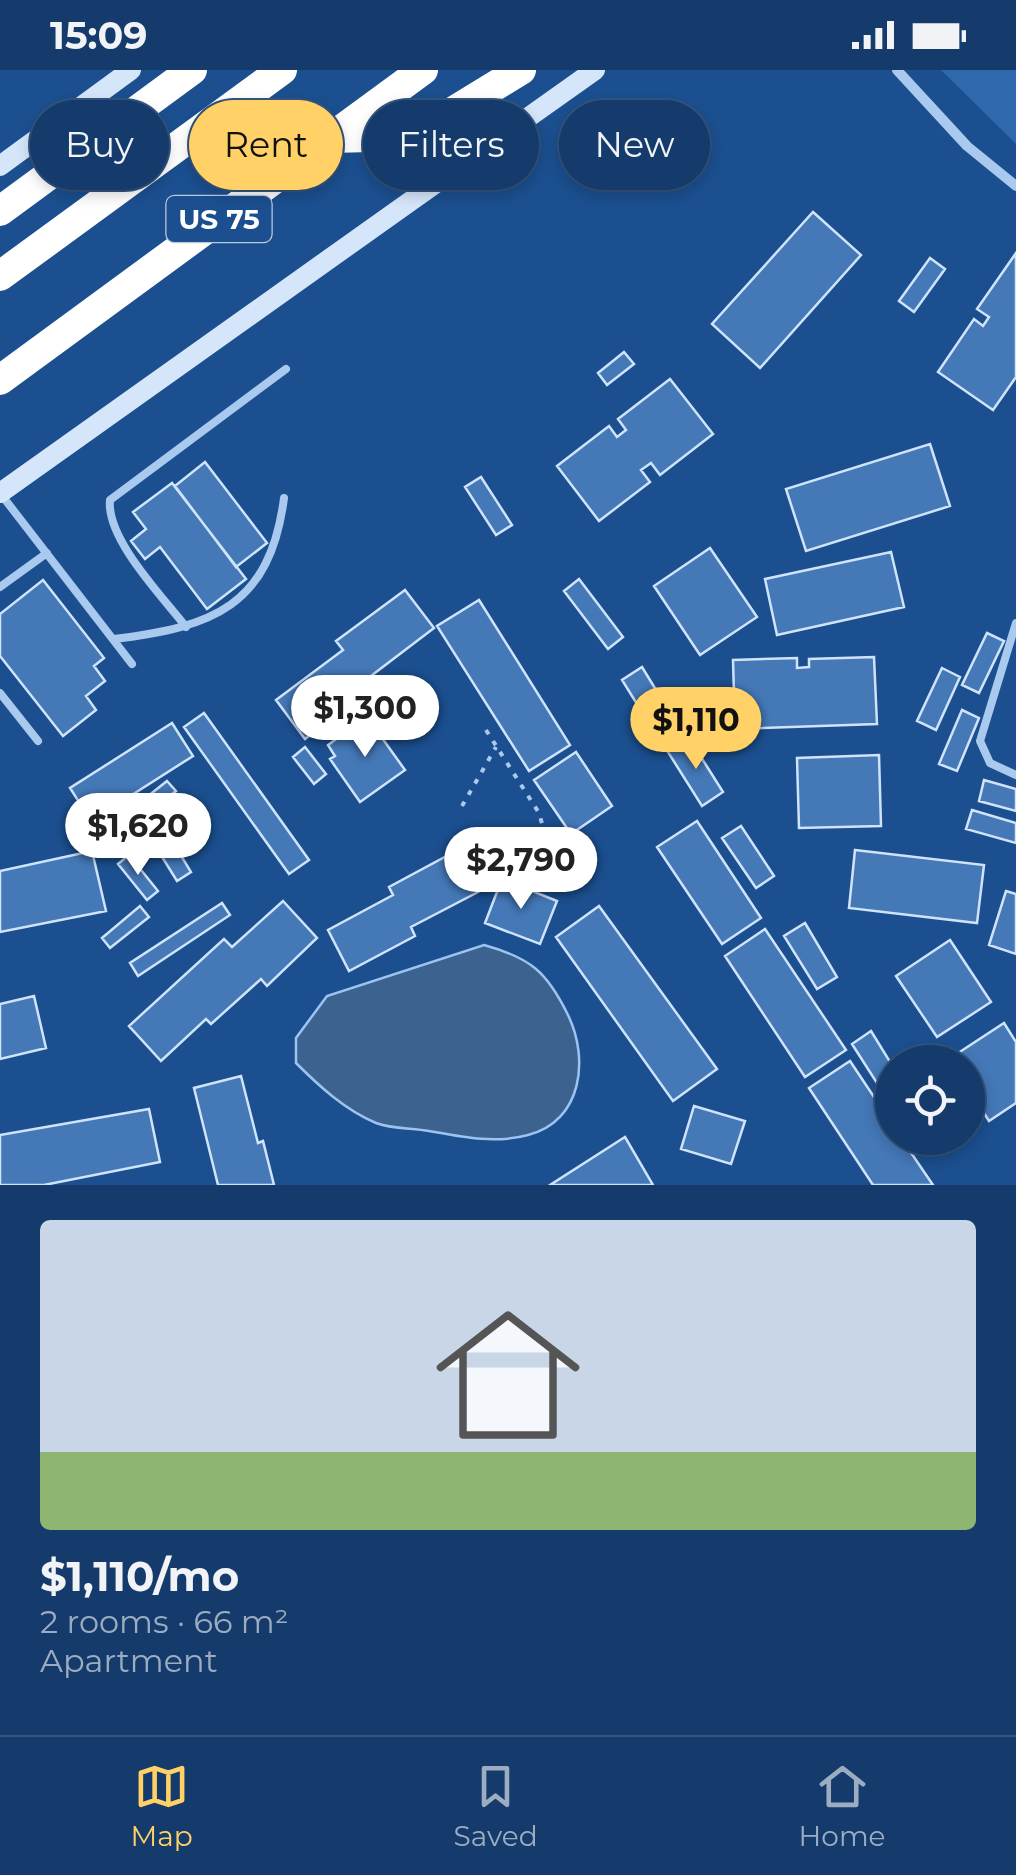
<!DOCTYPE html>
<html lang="en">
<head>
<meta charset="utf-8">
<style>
  :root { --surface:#143b6b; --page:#1d4271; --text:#f1f3f6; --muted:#9dadc1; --line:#33557e; --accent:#ffd166 }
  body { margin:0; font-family:Montserrat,sans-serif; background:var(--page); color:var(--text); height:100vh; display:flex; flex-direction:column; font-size:38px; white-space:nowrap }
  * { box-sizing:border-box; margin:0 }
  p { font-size:32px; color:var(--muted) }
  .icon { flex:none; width:55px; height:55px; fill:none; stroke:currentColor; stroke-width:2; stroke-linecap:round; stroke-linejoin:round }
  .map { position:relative; height:1115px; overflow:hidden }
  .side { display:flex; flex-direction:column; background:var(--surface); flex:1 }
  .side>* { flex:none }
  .hud { position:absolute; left:30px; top:30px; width:958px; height:90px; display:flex; gap:20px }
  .buttons { position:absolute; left:875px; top:975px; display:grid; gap:20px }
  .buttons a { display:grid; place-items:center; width:110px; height:110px; border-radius:50%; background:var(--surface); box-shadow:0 5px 15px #0003,0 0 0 2px var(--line); font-size:50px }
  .price { position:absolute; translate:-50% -85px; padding:0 22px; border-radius:35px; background:#fff; color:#222; font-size:32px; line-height:65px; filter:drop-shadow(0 2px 5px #0008) }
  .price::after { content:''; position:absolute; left:50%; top:60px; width:30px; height:22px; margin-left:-15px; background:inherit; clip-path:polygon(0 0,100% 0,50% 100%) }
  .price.current { background:var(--accent); color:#111 }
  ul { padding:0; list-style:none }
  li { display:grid; align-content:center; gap:20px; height:530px; padding:0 40px }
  li span { display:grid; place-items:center; height:310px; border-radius:10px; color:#555 }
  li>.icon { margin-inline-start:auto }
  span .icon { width:180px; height:180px; fill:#fffc; stroke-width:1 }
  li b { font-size:42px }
  .chip { padding:0 35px; border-radius:45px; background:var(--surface); box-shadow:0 5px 15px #0003,0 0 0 2px var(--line); font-size:35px; line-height:90px }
  .chip.current { background:var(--accent); color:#111 }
  .status { display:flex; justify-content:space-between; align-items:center; height:70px; padding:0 50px; background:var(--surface); direction:ltr }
  .status svg { height:28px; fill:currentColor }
  .tabs { display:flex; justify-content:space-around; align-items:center; height:140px; border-top:2px solid var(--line); background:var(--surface); font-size:28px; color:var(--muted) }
  .tabs a { display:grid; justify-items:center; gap:5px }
  .tabs .current { color:var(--accent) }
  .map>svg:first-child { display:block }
</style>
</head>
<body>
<div class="status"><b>15:09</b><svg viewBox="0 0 49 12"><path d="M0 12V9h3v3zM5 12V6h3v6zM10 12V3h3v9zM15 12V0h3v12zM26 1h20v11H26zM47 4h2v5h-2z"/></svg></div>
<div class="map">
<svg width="1016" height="1115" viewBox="0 0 1016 1115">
  <rect width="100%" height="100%" fill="#1b4f8f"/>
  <path fill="#2e69ad" d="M941,0h75v74z"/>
  <path fill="#3c6290" stroke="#9cc4f0" stroke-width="2.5" d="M484,875c47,13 63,27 84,70 21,43 15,106 -40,120 -33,9 -66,2 -99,-4 -17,-3 -38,-2 -53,-8 -31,-13 -57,-37 -80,-60v-25l31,-42z"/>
  <path fill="#4478b7" stroke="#cfe3fa" stroke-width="2.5" d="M813,142l48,43 -101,113 -48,-44z
    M1016,183v124l-23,33 -55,-38 36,-53 9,7 6,-9 -12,-8z
    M930,188l15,11 -31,43 -15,-11z
    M624,282l10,12 -27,21 -9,-12z
    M670,309l43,55 -53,41 -9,-12 -10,7 9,12 -51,39 -42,-55 52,-40 8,11 9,-7 -8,-11z
    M930,374l20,62 -144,45 -20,-62z
    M205,392l62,81 -31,24 -61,-81z
    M481,407l31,48 -16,10 -31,-48z
    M172,413l74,96 -39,30 -47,-62 -15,12 -14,-18 15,-12 -13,-17z
    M710,478l47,69 -57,38 -46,-69z
    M891,482l13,55 -127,28 -12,-56z
    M579,509l44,58 -15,12 -44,-58z
    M43,510l61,78 -10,8 11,15 -19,15 10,14 -33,26 -63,-80v-42z
    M405,520l29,38 -67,51 7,8 -69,52 -29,-39 67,-50 -7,-9z
    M479,530l91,145 -41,26 -92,-145z
    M987,563l17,8 -25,52 -17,-8z
    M874,587l3,67 -142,5 -2,-69 64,-2v10l12,-1v-8z
    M642,597l33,54 -20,12 -33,-53z
    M942,598l18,9 -24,53 -19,-9z
    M962,640l17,8 -22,53 -18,-7z
    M204,643l105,147 -20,14 -105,-147z
    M367,647l38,53 -45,32 -30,-43 5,-3 -7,-11z
    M172,653l21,33 -102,65 -21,-33z
    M689,668l34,54 -21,14 -34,-54z
    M305,677l21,27 -12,10 -21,-27z
    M576,682l36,54 -41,28 -37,-54z
    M879,685l2,71 -82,2 -2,-70z
    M984,710l32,9v22l-37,-10z
    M167,711l9,10 -44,36 -9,-11z
    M972,740l44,13v20l-50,-14z
    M697,751l64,97 -39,26 -65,-97z
    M741,756l33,50 -18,12 -34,-50z
    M174,774l17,28 -14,9 -18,-29z
    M855,780l129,15 -7,58 -128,-15z
    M92,781l14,60 -106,21v-61z
    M456,781l22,41 -67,35 4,9 -66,35 -21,-41 65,-35 -4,-8z
    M129,785l29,36 -11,9 -29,-36z
    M502,809l55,22 -17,43 -55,-21z
    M1006,821l10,3v60l-27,-9z
    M283,831l34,37 -50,48 -6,-7 -50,45 -5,-5 -45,42 -32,-35 95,-87 8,8z
    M222,833l8,12 -92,61 -8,-13z
    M140,836l9,11 -39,31 -8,-10z
    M599,836l118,163 -44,32 -117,-164z
    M805,853l32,54 -20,12 -33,-53z
    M765,859l81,121 -41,27 -80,-121z
    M950,870l41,62 -54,35 -41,-61z
    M34,926l12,52 -46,11v-55z
    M1004,953l12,19v61l-27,18 -21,-33v-26l-19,-3z
    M871,961l21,34v24l-8,5 -32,-50z
    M850,991l42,63v14h9l32,47h-60l-64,-97z
    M241,1006l17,67 5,-2 11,44h-56l-24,-97z
    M694,1036l51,15 -14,43 -50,-15z
    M149,1039l11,53 -116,23h-44v-50z
    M625,1067l28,48h-103z"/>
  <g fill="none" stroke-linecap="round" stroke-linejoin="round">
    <path stroke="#a9c9ee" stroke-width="4" stroke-dasharray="5 8" stroke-linecap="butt" d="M486,660l53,83 4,14
      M462,736l34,-59"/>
    <path stroke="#a9c9ee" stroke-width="8" d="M0,423l132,171
      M0,517l47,-34
      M1016,553l-36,118 10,22 26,12
      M186,557c-23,-30 -80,-88 -76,-127l176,-131
      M114,569c99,-12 156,-33 170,-141
      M0,623l38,48"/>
    <path stroke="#a9c9ee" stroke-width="10" d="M897,0l70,76 49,40"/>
    <path stroke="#d6e6fa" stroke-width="20" d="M0,96l131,-96
      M0,423l595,-423"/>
    <path stroke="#fff" stroke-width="30" d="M330,68l83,-2 108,-66
      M0,141l192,-141
      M0,206l282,-206
      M0,310l423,-310"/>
  </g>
  <g text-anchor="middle" stroke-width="8" stroke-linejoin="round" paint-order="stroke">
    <rect fill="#1b4f8f" stroke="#bbcadd" stroke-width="2.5" x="166.5" y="126" width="105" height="46" rx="8"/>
    <g font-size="28" font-weight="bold" fill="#fff">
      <text x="219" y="159">US 75</text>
    </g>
  </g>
</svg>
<div class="buttons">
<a><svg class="icon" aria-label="locate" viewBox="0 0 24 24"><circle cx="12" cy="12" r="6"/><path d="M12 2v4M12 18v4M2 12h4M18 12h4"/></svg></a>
</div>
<b class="price" style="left:365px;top:690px">$1,300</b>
<b class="price current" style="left:696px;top:702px">$1,110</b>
<b class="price" style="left:138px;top:808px">$1,620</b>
<b class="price" style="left:521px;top:842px">$2,790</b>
<div class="hud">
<a class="chip">Buy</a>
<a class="chip current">Rent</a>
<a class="chip">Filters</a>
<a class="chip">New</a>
</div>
</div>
<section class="side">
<ul>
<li><span style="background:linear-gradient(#c9d6e8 75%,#8fb573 0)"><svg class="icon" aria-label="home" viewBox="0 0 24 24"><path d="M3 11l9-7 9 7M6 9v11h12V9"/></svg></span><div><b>$1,110/mo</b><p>2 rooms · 66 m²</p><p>Apartment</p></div></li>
</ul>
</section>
<nav class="tabs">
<a class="current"><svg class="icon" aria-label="map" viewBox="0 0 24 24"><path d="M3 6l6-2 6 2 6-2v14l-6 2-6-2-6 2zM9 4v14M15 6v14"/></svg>Map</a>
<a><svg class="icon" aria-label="saved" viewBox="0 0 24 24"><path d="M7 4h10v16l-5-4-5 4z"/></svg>Saved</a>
<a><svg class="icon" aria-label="home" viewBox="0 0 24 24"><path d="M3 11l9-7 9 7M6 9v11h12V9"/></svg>Home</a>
</nav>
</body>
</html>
